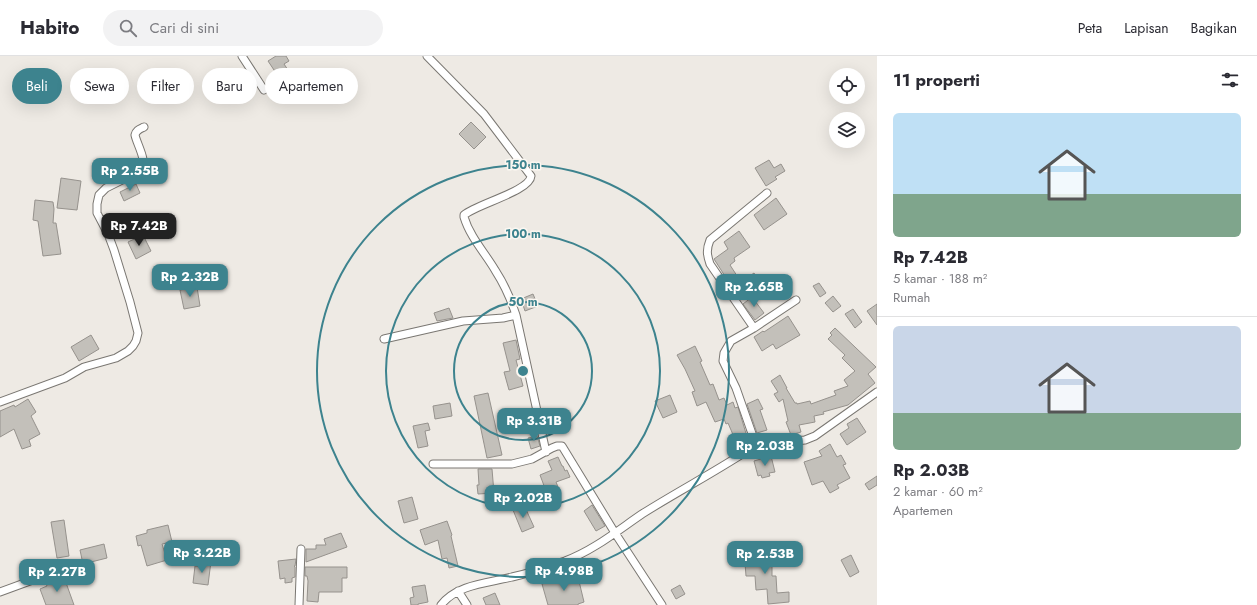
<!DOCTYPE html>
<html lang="id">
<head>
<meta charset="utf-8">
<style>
  :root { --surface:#fff; --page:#f2f2f3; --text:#2b2b33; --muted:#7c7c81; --line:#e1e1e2; --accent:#3d838e }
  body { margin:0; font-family:Jost,sans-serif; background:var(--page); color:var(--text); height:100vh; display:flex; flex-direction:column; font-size:15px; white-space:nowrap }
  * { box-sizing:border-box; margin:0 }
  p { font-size:13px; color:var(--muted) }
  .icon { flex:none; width:22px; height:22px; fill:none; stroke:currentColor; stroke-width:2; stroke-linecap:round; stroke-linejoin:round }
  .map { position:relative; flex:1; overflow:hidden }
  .sheet { display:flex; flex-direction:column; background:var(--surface); width:380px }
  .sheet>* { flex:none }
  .top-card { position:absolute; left:12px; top:12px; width:380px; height:36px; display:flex; gap:8px }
  .controls { position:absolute; left:829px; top:12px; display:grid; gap:8px }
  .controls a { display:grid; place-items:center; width:36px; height:36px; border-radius:50%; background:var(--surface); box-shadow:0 4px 16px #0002; font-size:20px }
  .price { position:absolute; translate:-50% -34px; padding:0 9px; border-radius:8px; background:var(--accent); color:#fff; font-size:13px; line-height:26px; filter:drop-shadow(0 1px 2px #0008) }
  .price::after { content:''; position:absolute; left:50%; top:24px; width:12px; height:9px; margin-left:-6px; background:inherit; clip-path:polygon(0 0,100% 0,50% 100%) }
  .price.active { background:#222; color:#fff }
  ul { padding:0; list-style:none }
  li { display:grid; align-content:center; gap:8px; height:212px; padding:0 16px }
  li+li { border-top:1px solid var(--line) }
  li span { display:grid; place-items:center; height:124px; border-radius:6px; color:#555 }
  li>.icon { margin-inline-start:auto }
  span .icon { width:72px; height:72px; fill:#fffc; stroke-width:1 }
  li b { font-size:17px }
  h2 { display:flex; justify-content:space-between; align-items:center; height:48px; padding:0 16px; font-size:17px }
  .chip { padding:0 14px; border-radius:18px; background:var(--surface); box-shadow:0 4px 16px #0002; font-size:14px; line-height:36px }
  .chip.active { background:var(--accent); color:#fff }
  header { display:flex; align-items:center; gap:24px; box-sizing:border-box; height:56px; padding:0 20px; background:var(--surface); border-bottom:1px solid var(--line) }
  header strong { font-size:19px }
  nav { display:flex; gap:22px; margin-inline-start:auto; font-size:14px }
  .search { width:280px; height:36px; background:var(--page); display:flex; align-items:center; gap:10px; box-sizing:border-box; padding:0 14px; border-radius:22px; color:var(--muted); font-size:15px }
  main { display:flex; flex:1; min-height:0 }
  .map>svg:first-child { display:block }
</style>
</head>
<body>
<header>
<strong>Habito</strong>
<div class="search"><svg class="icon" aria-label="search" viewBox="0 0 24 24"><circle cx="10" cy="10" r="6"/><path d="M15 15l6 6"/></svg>Cari di sini</div>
<nav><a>Peta</a><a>Lapisan</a><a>Bagikan</a></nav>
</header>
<main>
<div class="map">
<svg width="877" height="549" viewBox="0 0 877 549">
  <rect width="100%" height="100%" fill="#eeeae4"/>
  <path fill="#c3c0ba" stroke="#96928d" d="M276,0h10l3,5 -5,3 10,15 -12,8 -8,-13 2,-1 -8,-12z
    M471,66l15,15 -12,12 -15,-15z
    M769,104l5,8 7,-4 4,7 -10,6 2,2 -11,7 -11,-18z
    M61,122l20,3 -4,29 -20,-2z
    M136,128l4,9 -16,8 -4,-9z
    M776,142l11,16 -23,16 -10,-15z
    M35,144l18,2 1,7 -1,14h3l5,31 -18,2 -5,-35 -5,-1z
    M739,175l11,16 -16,11 1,3 -5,4 11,17 -9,5 -18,-28 14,-10 -4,-7z
    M143,179l8,16 -15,8 -8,-17z
    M754,217l11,17 -10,6 -11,-16z
    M819,227l7,10 -6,4 -7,-11z
    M197,231l3,19 -16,3 -4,-19z
    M533,238l5,12 -13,5 -4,-12z
    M833,240l8,10 -8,6 -8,-9z
    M752,241l12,16 -9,7 -12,-16z
    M877,248v21l-10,-14z
    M449,252l4,10 -16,3 -3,-8z
    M853,253l9,13 -7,6 -10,-14z
    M788,260l12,19 -24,14 -3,-5 -11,7 -8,-14 9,-6 1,1z
    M835,272l41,39 -8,7 7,9 -27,22 -25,7 1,2 -10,2 1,6 -16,3 2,7 -10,3 -5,-13 2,-1 -5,-22 -4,3 -5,-8 4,-2 -7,-11 9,-6 7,13h-1l9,15h2v1l13,-3 1,3 25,-9 -2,-4 14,-5 -4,-6 11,-9 -13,-13 3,-3 -17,-16 4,-4 -2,-2z
    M91,279l8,14 -20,12 -8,-14z
    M516,284l4,19 -4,1 7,26 -14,4 -5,-18 6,-1 -7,-28z
    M695,290l7,15 -2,1 10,23 3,-1 6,16 5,-2 3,7 6,-3 2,6 3,-1 10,33 -11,4 -9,-21 -2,1 -2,-5 -9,3 -9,-20 -9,4 -5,-14 3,-1 -10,-22 -8,-14z
    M488,337l14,62 -15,3 -13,-62z
    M670,339l7,17 -14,6 -8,-17z
    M28,343l8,13 -5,4 9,18 -11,6 2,6 -9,3 -8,-20 -14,8v-26l14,-6 1,2z
    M758,343l5,10 -3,1 7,20 -10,3 -10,-29z
    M450,347l2,13 -17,3 -2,-13z
    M857,362l9,14 -19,13 -7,-11 9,-6 -2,-4z
    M428,367l2,7 -5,1 3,15 -10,2 -5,-22z
    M537,380l3,10 -9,3 -3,-11z
    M830,388l7,13 4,-2 5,9 -3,1 7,13 -13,7 2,3 -9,5 -7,-12 -11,4 -8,-23 18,-6 -3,-5z
    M771,400l4,16 -6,1 1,3 -8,2 -1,-3 -3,1 -4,-15z
    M558,401l4,9h1l2,5 2,-1 3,7 -14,5 2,5 -12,4 -6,-16 12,-5 -4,-9z
    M478,413h14l2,24 -16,1 -1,-9h2z
    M877,420v9l-8,5 -4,-6z
    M412,441l6,22 -14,4 -6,-22z
    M524,449l10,22 -12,5 -9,-22z
    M592,449l13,21 -9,5 -12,-20z
    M64,464l5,36 -12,2 -6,-36z
    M447,465l5,14 -1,1 7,30 -9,2 -2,-10 -5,1 -4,-19 -13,5 -5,-15z
    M168,469l4,17 -10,2 5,16 -20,6 -6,-21 -3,1 -2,-10 11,-3v-3z
    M341,477l6,14 -41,15v-13h10v-4h10l-2,-6z
    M104,488l3,14 -24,6 -3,-14z
    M767,489l3,17h2v14h4l1,17 12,-1v10l-21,2 -1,-15 -11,1 -1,-14h-9l-1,-13h6l-2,-15z
    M851,499l8,17 -9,5 -9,-17z
    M296,503l-1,7h-1l1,1v10l-3,1v4l-7,1v-5l-5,1 -2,-18z
    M203,504l8,1 -3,24 -15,-2 2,-17 8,1z
    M305,511h42v11h-5v14h-23l-1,10 -11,-1 1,-20 -1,-5h-2z
    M570,518l1,4 7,-1 6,25 -6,2v1h-30l-6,-21 18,-5v-2z
    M56,521l2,5 7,-2 9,25h-28l-6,-16 7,-3 -2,-5z
    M425,529l3,17 -10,2v1h-7l-1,-7 4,-1 -2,-10z
    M680,529l5,9 -9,5 -5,-9z
    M495,537l5,12h-14l-3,-7z"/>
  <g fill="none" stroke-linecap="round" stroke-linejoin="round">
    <defs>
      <path id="minor" d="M242,0l22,34
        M427,0l57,58 47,62c-1,15 -54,28 -67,39v2c6,20 21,36 31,53 9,14 16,29 21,45l30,137
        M754,272l-44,-64c-3,-9 -4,-14 0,-24l57,-47
        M384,283l79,-18 40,-3 13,-3
        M0,346l65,-24 19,-11 32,-9 12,-7 5,-5 3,-5 2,-8 -8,-31 -16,-52 -6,-16 -11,-21v-9l2,-9 7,-7 34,-17c9,-8 -3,-26 -5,-36 1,-5 5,-6 9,-8
        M756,389l49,-5 10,-4 62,-44
        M433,408h79l20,-5 20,-11 5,-2h5l53,87 47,72
        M458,535l9,14
        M0,536l60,-22
        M299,549l2,-56
        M441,549c16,-21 48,-22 71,-28 18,-4 36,-10 53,-16 29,-11 52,-30 77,-47 38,-24 77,-44 114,-69l-20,-57 -13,-27 1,-8 7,-12 23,-13 42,-28"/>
    </defs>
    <use href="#minor" stroke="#7a7772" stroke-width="9"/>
    <use href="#minor" stroke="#fff" stroke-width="7"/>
  </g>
  <g fill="none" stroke="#3d838e" stroke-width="2">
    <circle cx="523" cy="315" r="69"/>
    <circle cx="523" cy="315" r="137"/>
    <circle cx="523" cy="315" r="206"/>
  </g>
  <circle cx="523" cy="315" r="6" fill="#3d838e" stroke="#fbf7f1" stroke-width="2"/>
  <g font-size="12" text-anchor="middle" font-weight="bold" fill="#3d838e" stroke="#fbf7f1" stroke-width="3" stroke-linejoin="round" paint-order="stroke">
    <text x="523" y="113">150 m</text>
    <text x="523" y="182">100 m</text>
    <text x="523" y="250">50 m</text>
  </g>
</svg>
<div class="controls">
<a><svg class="icon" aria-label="locate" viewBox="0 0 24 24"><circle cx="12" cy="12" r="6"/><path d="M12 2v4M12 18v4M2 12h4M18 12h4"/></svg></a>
<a><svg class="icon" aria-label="layers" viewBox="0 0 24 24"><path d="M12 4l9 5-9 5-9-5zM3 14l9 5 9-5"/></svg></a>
</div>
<b class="price" style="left:130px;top:136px">Rp 2.55B</b>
<b class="price active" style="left:139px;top:191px">Rp 7.42B</b>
<b class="price" style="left:190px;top:242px">Rp 2.32B</b>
<b class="price" style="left:754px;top:252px">Rp 2.65B</b>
<b class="price" style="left:534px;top:386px">Rp 3.31B</b>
<b class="price" style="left:765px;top:411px">Rp 2.03B</b>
<b class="price" style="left:523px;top:463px">Rp 2.02B</b>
<b class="price" style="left:202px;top:518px">Rp 3.22B</b>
<b class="price" style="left:765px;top:519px">Rp 2.53B</b>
<b class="price" style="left:564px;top:536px">Rp 4.98B</b>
<b class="price" style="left:57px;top:537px">Rp 2.27B</b>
<div class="top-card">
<a class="chip active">Beli</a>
<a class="chip">Sewa</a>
<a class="chip">Filter</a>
<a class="chip">Baru</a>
<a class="chip">Apartemen</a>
</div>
</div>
<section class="sheet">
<h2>11 properti<svg class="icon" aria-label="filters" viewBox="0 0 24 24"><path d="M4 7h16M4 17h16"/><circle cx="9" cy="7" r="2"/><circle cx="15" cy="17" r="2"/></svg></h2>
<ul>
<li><span style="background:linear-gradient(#bfe0f5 65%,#7fa58c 0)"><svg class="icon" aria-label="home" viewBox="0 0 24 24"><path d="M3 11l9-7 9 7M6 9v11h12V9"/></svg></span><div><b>Rp 7.42B</b><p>5 kamar · 188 m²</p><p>Rumah</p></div></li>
<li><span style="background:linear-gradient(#c9d6e8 70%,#7fa58c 0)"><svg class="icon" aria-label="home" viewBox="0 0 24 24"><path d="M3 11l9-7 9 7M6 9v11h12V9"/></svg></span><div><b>Rp 2.03B</b><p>2 kamar · 60 m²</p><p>Apartemen</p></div></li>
</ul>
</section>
</main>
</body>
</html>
